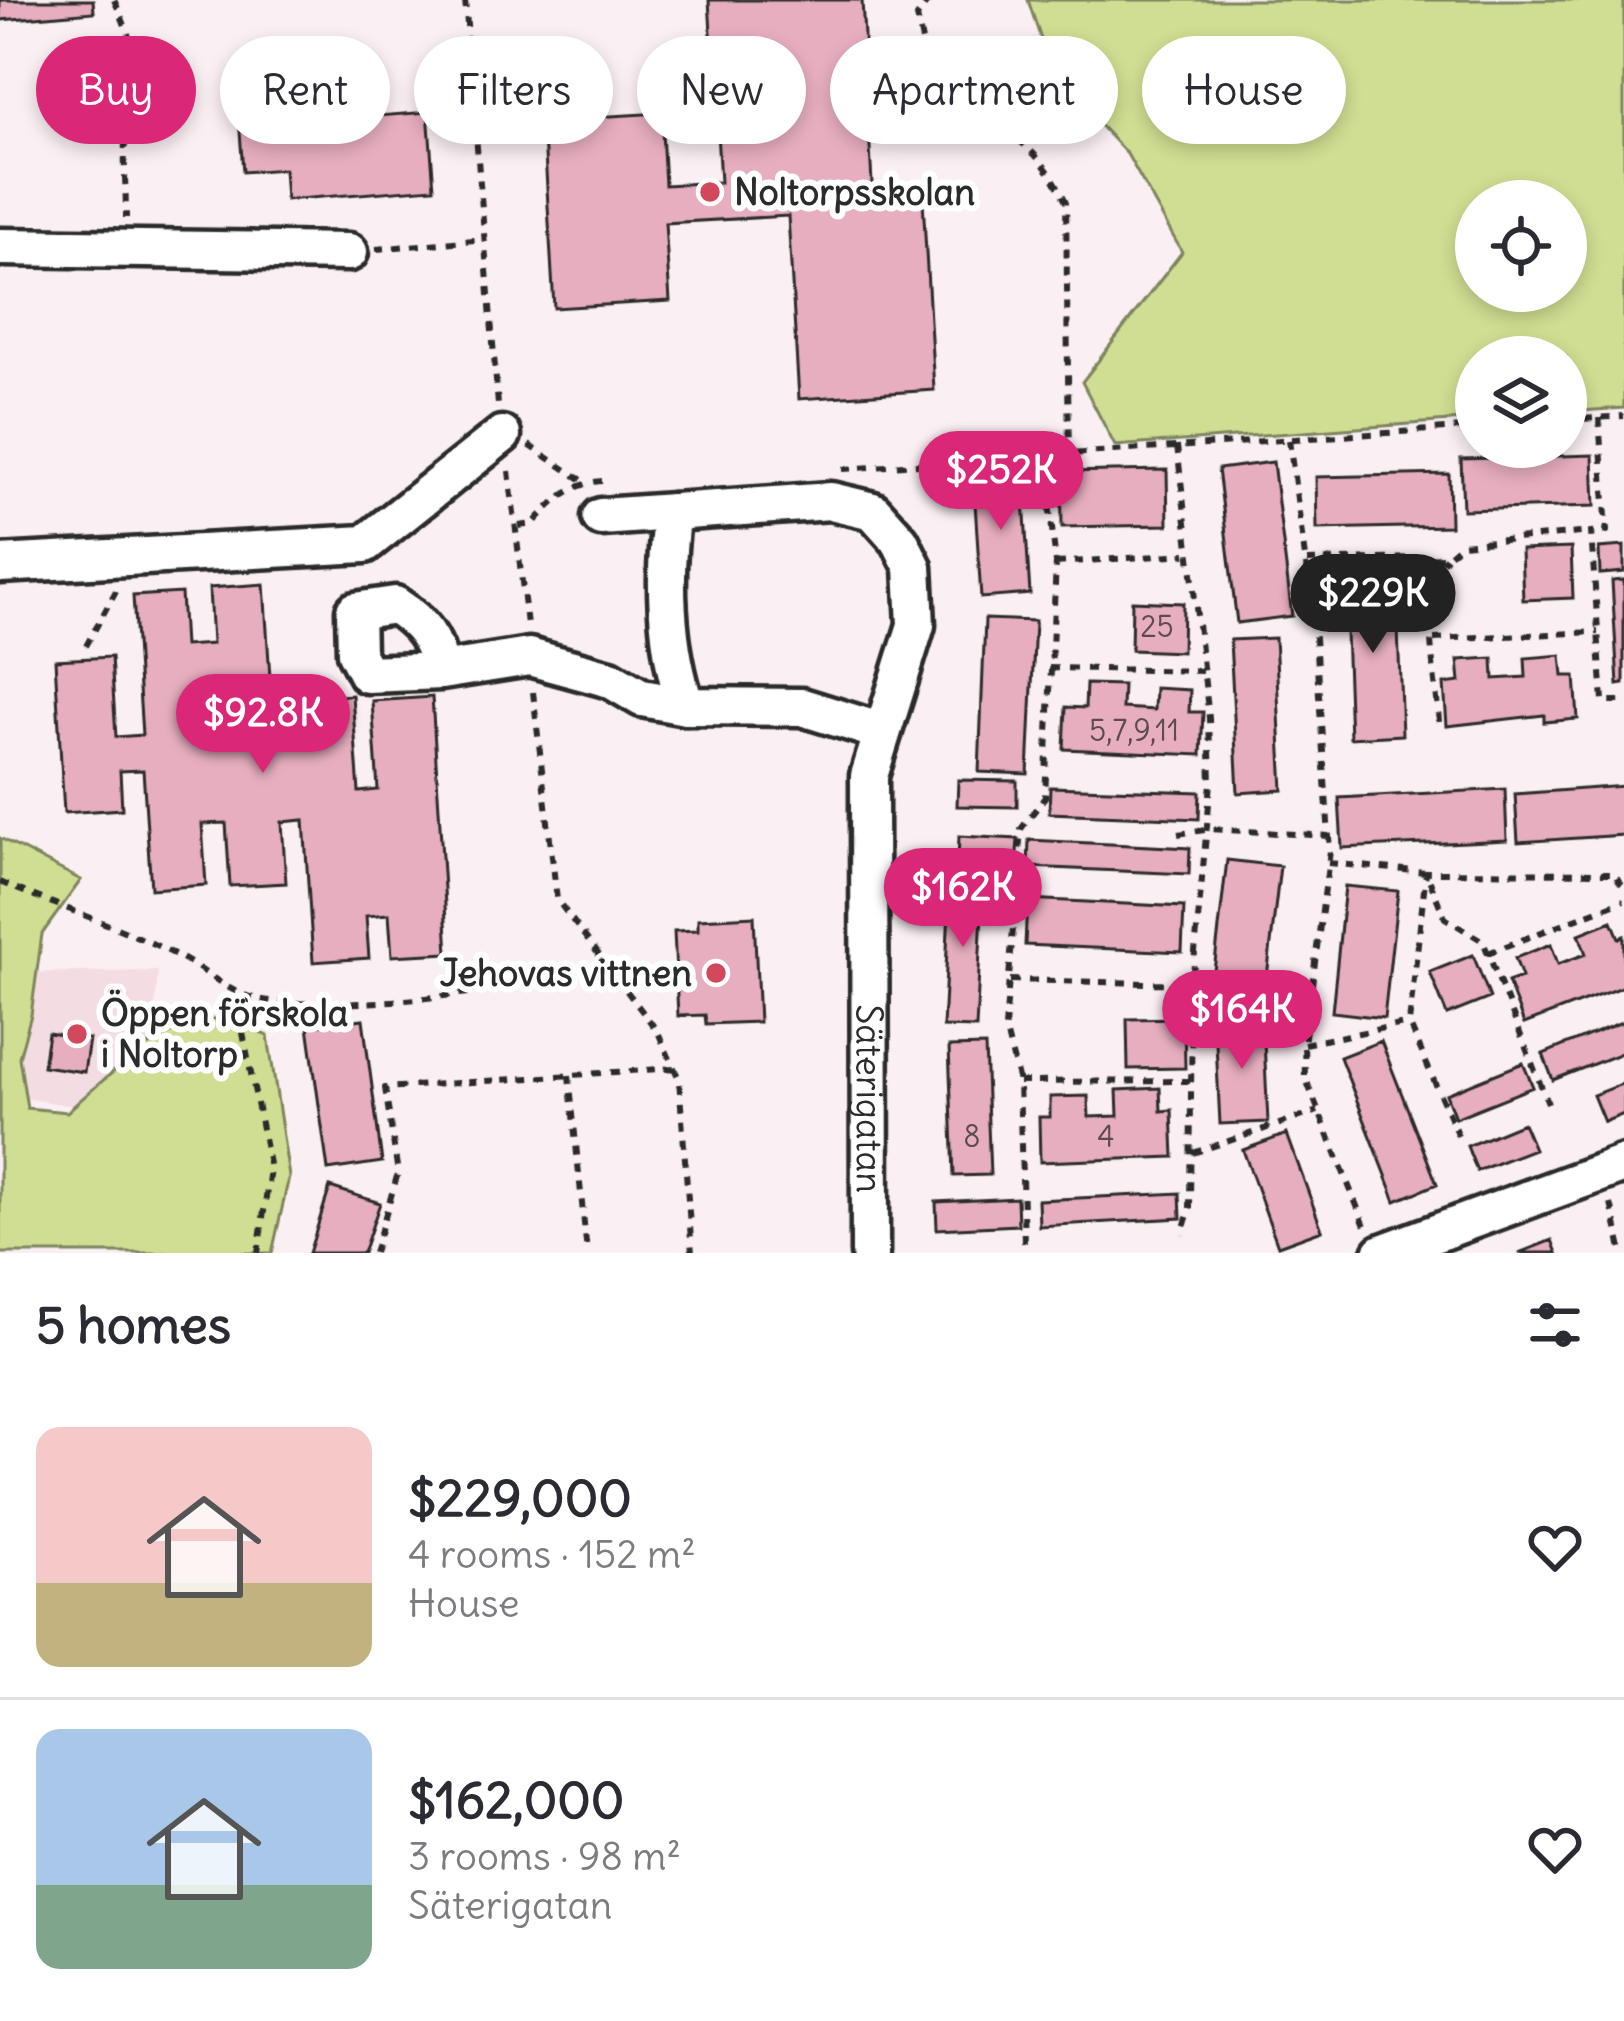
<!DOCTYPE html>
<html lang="en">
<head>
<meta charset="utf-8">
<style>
  :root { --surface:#fff; --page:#f7f7f7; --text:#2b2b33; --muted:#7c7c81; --line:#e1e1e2; --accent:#db2777 }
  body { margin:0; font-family:Delius,sans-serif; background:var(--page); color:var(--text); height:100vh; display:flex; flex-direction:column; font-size:45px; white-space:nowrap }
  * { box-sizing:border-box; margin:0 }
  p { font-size:39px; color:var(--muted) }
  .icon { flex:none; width:66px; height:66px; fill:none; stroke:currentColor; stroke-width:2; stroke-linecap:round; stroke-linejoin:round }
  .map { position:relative; height:1253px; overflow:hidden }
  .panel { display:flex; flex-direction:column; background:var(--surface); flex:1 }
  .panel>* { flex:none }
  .guide { position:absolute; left:36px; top:36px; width:1554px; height:108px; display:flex; gap:24px }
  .tools { position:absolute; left:1455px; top:180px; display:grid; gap:24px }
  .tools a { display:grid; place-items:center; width:132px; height:132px; border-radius:50%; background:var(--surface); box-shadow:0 6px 18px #0003; font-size:60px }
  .price { position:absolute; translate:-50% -102px; padding:0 27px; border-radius:42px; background:var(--accent); color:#fff; font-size:39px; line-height:78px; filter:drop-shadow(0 3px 6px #0008) }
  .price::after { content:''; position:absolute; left:50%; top:72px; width:36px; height:27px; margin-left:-18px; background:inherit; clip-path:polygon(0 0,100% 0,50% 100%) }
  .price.on { background:#222; color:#fff }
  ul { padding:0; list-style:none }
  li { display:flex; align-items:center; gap:36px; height:300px; padding:0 36px }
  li+li { border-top:3px solid var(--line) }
  li span { display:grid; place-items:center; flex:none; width:336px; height:240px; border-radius:24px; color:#555 }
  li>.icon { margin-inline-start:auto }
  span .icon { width:144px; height:144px; fill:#fffc; stroke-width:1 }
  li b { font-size:51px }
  h2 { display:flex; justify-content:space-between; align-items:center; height:144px; padding:0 36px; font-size:51px }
  .chip { padding:0 42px; border-radius:54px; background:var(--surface); box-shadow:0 6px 18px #0003; font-size:42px; line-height:108px }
  .chip.on { background:var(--accent); color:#fff }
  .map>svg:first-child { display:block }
</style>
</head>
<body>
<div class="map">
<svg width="1624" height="1253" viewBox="0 0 1624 1253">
  <rect width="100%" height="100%" fill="#faeff2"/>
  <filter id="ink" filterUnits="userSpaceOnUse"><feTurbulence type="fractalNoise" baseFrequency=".00833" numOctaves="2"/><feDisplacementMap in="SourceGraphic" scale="24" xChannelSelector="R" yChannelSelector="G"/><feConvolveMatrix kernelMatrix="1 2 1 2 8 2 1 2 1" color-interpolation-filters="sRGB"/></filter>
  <g filter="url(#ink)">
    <path fill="#f4dce3" d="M158,971l-12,147 -146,-24v-121z"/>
    <path fill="#cfde92" stroke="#7d845e" stroke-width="3" fill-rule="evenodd" d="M1028,0h596v408l-58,4v-55h-90v62l-361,27 -33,-64 100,-130 -55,-98 -74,-78zM1476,201h90v90h-90z
      M0,838l81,42 -39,54 -11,81 -12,42 8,51 40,4c41,-36 90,-84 146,-93 16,-2 40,12 55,17l21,141 -17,76h-272z"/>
    <path fill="#e7aebf" stroke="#2b2b2b" stroke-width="3" d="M0,0h93l1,12 -94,8z
      M709,0h153l11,202 50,-2 11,190 -135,9 -11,-183 -123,7 5,78 -116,7 -11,-188 118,-7 4,72 55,-3z
      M364,87l2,30 62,-5 6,76 -148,12 -2,-31 -41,3 -4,-54 28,-2 -2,-21z
      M1593,455l2,51 -132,4 -2,-51z
      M1273,462l19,154 -55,7 -19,-154z
      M1022,468l8,126 -49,4 -8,-127z
      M1167,470l1,55 -106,2 -1,-55z
      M1449,474l1,52 -133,3 -1,-52z
      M1624,546v26l-24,2 -1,-26z
      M1571,548l2,50 -50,2 -2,-50z
      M1396,575l6,160 -52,3 -6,-160z
      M1624,580v104l-6,1 -6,-104z
      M264,584l10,156 21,-2 -2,-39 59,-4 7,97 19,-2 -6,-89 60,-4 16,256 -56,3 -3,-42 -23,2 3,42 -56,4 -9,-142 -22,2 4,61 -56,3 -4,-63 -24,1 4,61 -55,4 -8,-119 -23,1 2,38 -58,4 -9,-153 56,-3 5,80 26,-2 -9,-139 48,-3 3,53 28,-2 -3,-56z
      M1132,601l51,2 -1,49 -51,-2z
      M985,619l50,2 -7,153 -49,-2z
      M1275,638l8,152 -45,3 -8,-153z
      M1561,655l2,21h12l3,43 -34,3v-7l-97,11 -3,-42 16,-2 -2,-22 35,-2 1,21 32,-2 -1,-19z
      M1086,684l37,1 -1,23 32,2 1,-22 35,2 -1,22h14l-2,43 -137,-6 2,-42 19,1z
      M958,780l59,1v26l-60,-1z
      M1624,786v49l-106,7 -3,-48z
      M1050,787l150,5 -1,27 -150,-6z
      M1505,789l2,51 -165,8 -3,-50z
      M959,836l59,3 -2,26 -58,-3z
      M1029,840l161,8 -1,26 -161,-7z
      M1227,860l53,6 -15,129 -53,-7z
      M951,871l33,3 -8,154 -33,-1z
      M1345,886l53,5 -14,127 -52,-6z
      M1027,899l157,8 -2,45 -157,-7z
      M754,916l5,106 -53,2 -1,-9 -27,1 -4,-85 24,-1v-11z
      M1612,921l7,17 5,-2v50l-100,38 -16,-42 14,-5 -7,-19 36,-14 7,20 28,-10 -7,-20z
      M1473,955l17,43 -43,17 -17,-43z
      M1184,1018l1,50 -57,1 -1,-50z
      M363,1019l19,143 -54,8 -20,-144z
      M1263,1021l5,101 -48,2 -5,-101z
      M1624,1021v31l-71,28 -10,-26z
      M48,1033l41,6 -5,33 -41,-6z
      M1381,1041l56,143 -41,17 -56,-144z
      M985,1046l5,129 -36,1 -5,-129z
      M1523,1063l10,24 -78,31 -9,-24z
      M1624,1083v31l-20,8 -11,-27z
      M1160,1088l1,23 11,-1 2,47 -134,5 -1,-45h11v-20l38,-1 1,21 29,-1 -1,-26z
      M1523,1123l11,26 -57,22 -10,-25z
      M1287,1134l35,96 -44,16 -35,-96z
      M330,1187l50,16 -17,50h-54z
      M1180,1193l1,25 -142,8 -1,-26z
      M1017,1198l1,27 -81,4 -1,-27z
      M1552,1240l5,13h-38z"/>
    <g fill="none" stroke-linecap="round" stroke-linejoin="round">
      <defs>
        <g id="minor">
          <path d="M0,247l349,5"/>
          <path d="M672,512c-9,62 -7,135 14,194"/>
          <path id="s1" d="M601,517l230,-16 42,10 27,30 13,26 3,58 -47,151 1,477"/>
          <path d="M0,564l365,-20 137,-109"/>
          <path d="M441,671c-6,-32 -19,-48 -46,-66l-40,6 1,42 11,21 74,-3 88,-14 81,22 32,19 44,8 116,1 77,24"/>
          <path d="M1382,1253l242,-89"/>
        </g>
      </defs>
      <use href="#minor" stroke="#2b2b2b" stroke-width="45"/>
      <path stroke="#2b2b2b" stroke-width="6" stroke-dasharray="9 9" stroke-linecap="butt" d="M114,0c33,69 15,72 11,140 -1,26 1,53 1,78
        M465,0l33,405
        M929,0l-12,17 17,82c62,24 102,39 132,103l3,256
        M376,249l110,-10
        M1599,418l8,113 -16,1 12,169h21
        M1566,420l58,-4
        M1289,440l25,184 16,227 -26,193 1,33 62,154
        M529,445l56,37
        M1177,446l32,272 2,65 -19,201 -2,224 -8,26
        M843,469l633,-42
        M509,471l18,154
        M519,526l14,-2c19,-22 39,-41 69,-43
        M1307,561l139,-4 15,-13 130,-12
        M1056,563l130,-9
        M1434,639l164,-7
        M86,646l32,-59
        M1049,668l155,3
        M533,692l24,208 101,132 21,47 13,174
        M1439,722c-3,-49 -21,-123 7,-165
        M1178,834l33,-5 118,7
        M1328,863l98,9 19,46 38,23 65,162
        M0,882c59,25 122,45 178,74 24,12 46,33 72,41 69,19 289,-5 353,-36
        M1488,953l136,-53
        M1010,980l182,4
        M250,997l-7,36 27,136 -12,84
        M1304,1044l105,-21
        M569,1075l18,178
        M1019,1082l173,-1
        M1458,1136l-49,-113 17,-151 188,1 10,15
        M1193,1153l125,-42
        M1611,1204l12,49
        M1024,1242l-5,-160 -14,-54 16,-199 24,-32 11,-234 -12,-104
        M374,1253l24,-80 -13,-85 289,-20"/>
      <use href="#minor" stroke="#fff" stroke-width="36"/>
    </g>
  </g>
  <g fill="#d1495b" stroke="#fff" stroke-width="4.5">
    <circle cx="710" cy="192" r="12"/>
    <circle cx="716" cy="973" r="12"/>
    <circle cx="77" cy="1034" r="12"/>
  </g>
  <g text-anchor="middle" stroke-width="12" stroke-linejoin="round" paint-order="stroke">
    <g font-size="30" fill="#5a4c50">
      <text x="1157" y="637">25</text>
      <text x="1134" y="741">5,7,9,11</text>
      <text x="972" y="1147">8</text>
      <text x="1106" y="1147">4</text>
    </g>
    <g font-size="36" font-weight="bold" fill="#2b2b2b" stroke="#fff" text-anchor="start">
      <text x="734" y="205">Noltorpsskolan</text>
      <text x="692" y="986" text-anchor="end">Jehovas vittnen</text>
      <text x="101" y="1026">Öppen förskola<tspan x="101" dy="41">i Noltorp</tspan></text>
    </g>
    <g font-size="36" fill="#2b2b2b" stroke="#fff">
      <text dy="13" stroke="none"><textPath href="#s1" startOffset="882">Säterigatan</textPath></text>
    </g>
  </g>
</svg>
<div class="tools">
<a><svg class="icon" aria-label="locate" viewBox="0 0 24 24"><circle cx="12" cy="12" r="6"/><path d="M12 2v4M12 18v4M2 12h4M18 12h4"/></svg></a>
<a><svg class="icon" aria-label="layers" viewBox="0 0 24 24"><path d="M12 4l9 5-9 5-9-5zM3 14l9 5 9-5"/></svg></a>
</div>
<b class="price" style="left:1001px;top:533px">$252K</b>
<b class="price on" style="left:1373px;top:656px">$229K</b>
<b class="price" style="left:263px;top:776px">$92.8K</b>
<b class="price" style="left:963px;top:950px">$162K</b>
<b class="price" style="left:1242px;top:1072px">$164K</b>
<div class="guide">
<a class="chip on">Buy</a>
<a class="chip">Rent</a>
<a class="chip">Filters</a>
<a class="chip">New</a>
<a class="chip">Apartment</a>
<a class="chip">House</a>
</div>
</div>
<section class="panel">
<h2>5 homes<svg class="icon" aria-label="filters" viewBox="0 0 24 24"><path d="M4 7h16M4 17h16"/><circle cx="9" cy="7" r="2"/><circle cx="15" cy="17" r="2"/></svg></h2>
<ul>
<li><span style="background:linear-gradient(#f6c9c9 65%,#c2b280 0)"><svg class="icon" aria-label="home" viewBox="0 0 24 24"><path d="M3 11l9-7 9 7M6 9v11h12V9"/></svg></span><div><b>$229,000</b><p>4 rooms · 152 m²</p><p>House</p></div><svg class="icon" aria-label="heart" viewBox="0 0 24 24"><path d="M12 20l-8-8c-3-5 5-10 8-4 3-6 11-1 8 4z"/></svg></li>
<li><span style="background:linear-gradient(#a9c7e8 65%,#7fa58c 0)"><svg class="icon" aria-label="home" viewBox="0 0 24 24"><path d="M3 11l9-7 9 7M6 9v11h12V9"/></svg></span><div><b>$162,000</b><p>3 rooms · 98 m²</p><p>Säterigatan</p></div><svg class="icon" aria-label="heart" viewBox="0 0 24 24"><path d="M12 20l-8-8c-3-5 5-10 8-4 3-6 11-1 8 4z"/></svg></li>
</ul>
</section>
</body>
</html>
